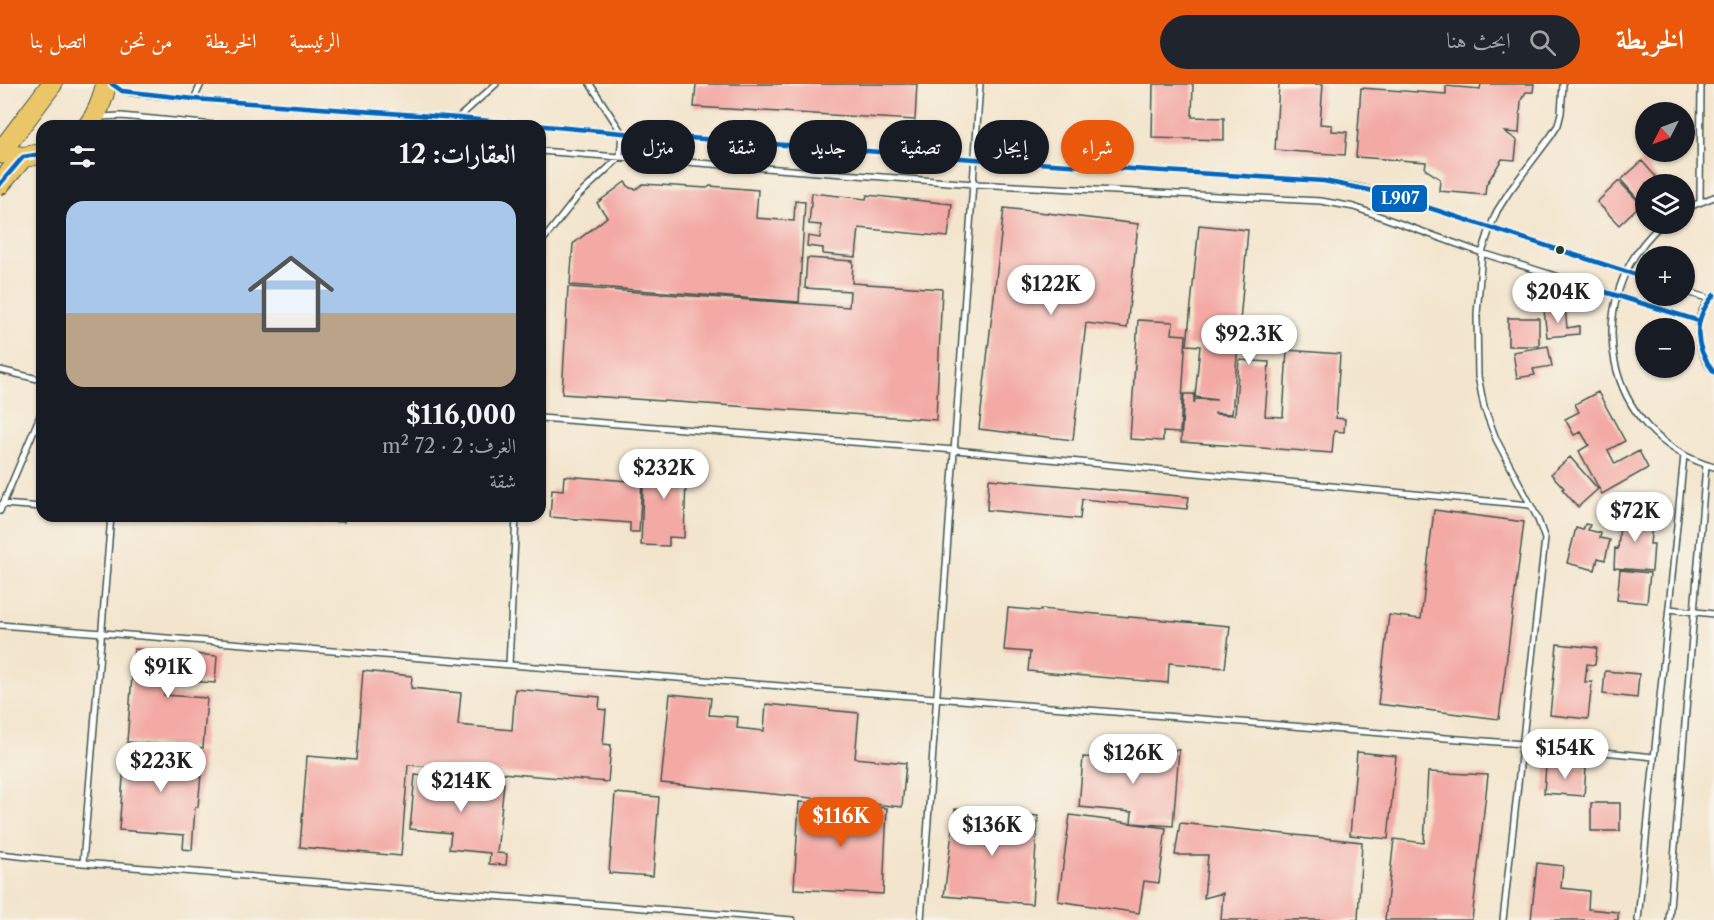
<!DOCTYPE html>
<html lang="ar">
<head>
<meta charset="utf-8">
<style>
  :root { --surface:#171b24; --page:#20242c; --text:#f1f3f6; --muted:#9ea1a6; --accent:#ea580c }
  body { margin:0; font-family:"Libre Caslon Text",Amiri,serif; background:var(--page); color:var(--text); direction:rtl; height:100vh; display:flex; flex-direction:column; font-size:22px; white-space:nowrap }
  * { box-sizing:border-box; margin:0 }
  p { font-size:20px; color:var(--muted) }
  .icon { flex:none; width:33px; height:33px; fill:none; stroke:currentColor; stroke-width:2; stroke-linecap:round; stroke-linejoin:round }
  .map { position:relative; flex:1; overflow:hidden; direction:ltr }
  .panel { position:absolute; left:36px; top:36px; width:510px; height:402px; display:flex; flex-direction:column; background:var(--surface); border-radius:18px; box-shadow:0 2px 4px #0004; direction:rtl }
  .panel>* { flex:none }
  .hud { position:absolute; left:564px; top:36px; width:570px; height:54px; direction:rtl; display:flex; gap:12px }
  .needle { width:39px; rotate:228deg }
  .controls { position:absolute; left:1635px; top:18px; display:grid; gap:12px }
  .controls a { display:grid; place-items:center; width:60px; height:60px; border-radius:50%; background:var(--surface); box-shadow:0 2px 4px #0004; font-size:30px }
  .price { position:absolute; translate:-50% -51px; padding:0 14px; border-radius:21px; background:#fff; color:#222; font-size:20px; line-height:39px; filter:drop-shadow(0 2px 3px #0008) }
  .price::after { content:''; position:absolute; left:50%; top:36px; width:18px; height:14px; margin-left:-9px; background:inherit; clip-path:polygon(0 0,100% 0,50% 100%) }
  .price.on { background:var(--accent); color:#fff }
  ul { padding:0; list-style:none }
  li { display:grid; align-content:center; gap:12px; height:318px; padding:0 30px }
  li span { display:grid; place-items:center; height:186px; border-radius:18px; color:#555 }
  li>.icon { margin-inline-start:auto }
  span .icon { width:108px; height:108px; fill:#fffc; stroke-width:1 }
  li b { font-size:26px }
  h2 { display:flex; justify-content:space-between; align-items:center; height:72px; padding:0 30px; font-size:26px }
  .chip { padding:0 21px; border-radius:27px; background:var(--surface); box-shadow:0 2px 4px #0004; font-size:21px; line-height:54px }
  .chip.on { background:var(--accent); color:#fff }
  header { display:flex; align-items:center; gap:36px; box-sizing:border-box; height:84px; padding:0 30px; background:var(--accent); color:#fff }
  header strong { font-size:28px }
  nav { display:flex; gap:33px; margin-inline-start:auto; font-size:21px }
  .search { width:420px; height:54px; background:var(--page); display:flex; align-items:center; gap:15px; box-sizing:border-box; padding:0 21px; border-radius:33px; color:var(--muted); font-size:22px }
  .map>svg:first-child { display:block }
</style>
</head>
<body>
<header>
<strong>الخريطة</strong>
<div class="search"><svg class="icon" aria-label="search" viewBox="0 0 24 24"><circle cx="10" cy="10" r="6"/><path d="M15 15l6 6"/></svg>ابحث هنا</div>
<nav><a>الرئيسية</a><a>الخريطة</a><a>من نحن</a><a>اتصل بنا</a></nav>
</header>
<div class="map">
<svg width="1714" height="836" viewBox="0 0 1714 836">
  <rect width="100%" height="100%" fill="#f7f3e8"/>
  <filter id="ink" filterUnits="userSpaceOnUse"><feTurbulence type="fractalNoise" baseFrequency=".0167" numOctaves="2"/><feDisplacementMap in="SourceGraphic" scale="12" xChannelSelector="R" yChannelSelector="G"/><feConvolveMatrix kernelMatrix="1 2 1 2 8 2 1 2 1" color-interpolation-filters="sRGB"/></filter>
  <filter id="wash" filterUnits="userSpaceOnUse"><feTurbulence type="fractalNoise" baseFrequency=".008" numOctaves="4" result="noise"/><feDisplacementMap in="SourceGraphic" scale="24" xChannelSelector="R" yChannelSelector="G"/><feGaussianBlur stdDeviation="1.35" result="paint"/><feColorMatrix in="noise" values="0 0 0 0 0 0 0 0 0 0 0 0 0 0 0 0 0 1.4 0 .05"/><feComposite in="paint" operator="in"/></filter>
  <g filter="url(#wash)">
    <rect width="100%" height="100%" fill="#f3e5cd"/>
    <g id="blocks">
      <path fill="#f3a9a4" d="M696,0h221l-2,36 -221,-13z
        M1153,0h40l-1,33 32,1v22l-72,-2z
        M1279,0h44l-3,40 12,1v6l15,1 -2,23 -70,-5z
        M1481,0h53l-1,8h-7l-5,8 -2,33 -14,-1 12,8 -2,20 -13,-1 -16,26 -1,10 -46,-4 1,-12 -15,-10 1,-7 -70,-5 5,-69 85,6v-8l34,3z
        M1642,77l20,23h-16v16l-5,3 -20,-23z
        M1619,97l22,23 -22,21 -22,-23z
        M625,98l5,6 6,1 7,-5 64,4 3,-2 48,4 -2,28 38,3 1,-20 10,1 -6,100 -229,-17 3,-41 34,-27 -10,-14z
        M812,109l54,6 1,-4 85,9 -4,33 -89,-9 -3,29 -33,-3v-6l-16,-2 1,-10 12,2 1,-13 -12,-1z
        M1004,124l134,16 -11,104 -41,-5 -13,117 -94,-11z
        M1199,141l49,5 -16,184 -17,-1v1l20,1 4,-55 30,2 -4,54 18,1 4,-67 53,4 -4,64 9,1 -1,13 -10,-1 -2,22 -151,-11 3,-48h10v10l1,-5 22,1 -22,-3 5,-51 -13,-1z
        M807,174l46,3 -1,22 90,6 -6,131 -374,-26 6,-107 281,20 1,-16 -45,-3z
        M1565,224l2,20 12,-2v8l-32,3 -3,-27z
        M1508,234h31v28h-31z
        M1138,236l35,2 -1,12 14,1 -6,98 -17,-1v9l-33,-2z
        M1548,262l4,20 -19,3 2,6 -18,3 -4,-26z
        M1598,308l27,49 -17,9 7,14 24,-13 9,17 -46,26 -23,-43 10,-6 -8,-13 -7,3 -9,-16 14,-7 -4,-8z
        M669,368h18l-3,86 -15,-1v9l-28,-1 3,-86 25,1z
        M1570,373l28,32 -20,18 -16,-18 2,-1 -13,-14z
        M564,392l78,6 -3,50h-9v-9l-80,-6 2,-28 11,1z
        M989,395l200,18 -2,12 -105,-10 -2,20 -93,-9z
        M1434,426l90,12 -25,197 -121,-15 11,-89 32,4z
        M1621,428l32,2 -3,30h4l-2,27 -38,-3 1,-20 3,1z
        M294,432h50v6l-51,-2z
        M1585,440l5,1 -2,5 13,3 -1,5 10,2 -5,20 -7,-2 -3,12 -28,-7 9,-35 7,2z
        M1620,486l30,3 -3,30 -30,-3z
        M1008,524l33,3v-2l189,17 -5,42 -56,-5 -1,20 -140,-12 2,-19 -26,-2z
        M1557,560l40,4 -2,17 -8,-1 -2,18h7l-4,37 -38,-4z
        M134,565l83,7 -2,27 -50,-4 -1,16 43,3 -4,50 -76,-6z
        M363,587l49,5 -1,12 50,5 -3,32 54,5 3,-41 85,8 -1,12 7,1 -3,34 8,1 -3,37 -200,-17 -7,91 -101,-9 7,-91 49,4z
        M1605,587l34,3 -2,24 -34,-4z
        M670,610l41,4 -2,17 29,2 -1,11 27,3 2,-27 93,9 -4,45 51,5 -4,44 -241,-24z
        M1136,663l43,3 -6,76 -42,-3 1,-11 -53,-5 4,-50 52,4z
        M169,666l34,2 -5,55h-3l-3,43 -9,-1 1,-14 -65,-5 6,-78 44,2z
        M1357,668l39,4 -8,83 -38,-4z
        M1546,681l40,3 -2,28 -40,-3z
        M1428,688l60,3 -16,145h-87l9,-81 30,4z
        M415,691l89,8 -7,70 10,1 -1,11 -17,-1 1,-11 -41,-4 2,-16 -41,-4z
        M615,709l44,4 -6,79 -44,-3z
        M799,718l88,6 -4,86 -89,-5z
        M1591,719h29v28h-29z
        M955,725l83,7 -6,88 -88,-8z
        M1070,731l96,13 -7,55 -15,-2 -5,32 -81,-12z
        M1180,739l182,19 -4,78h-137l2,-27 -19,5 4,-43h-33z
        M1537,779l26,3 -2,22 28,3 -1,18 30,3v8h-87z"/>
    </g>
  </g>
  <g filter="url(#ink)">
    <use href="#blocks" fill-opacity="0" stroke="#3f564b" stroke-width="1.5"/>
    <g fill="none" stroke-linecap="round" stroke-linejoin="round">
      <defs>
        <path id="lane" d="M112,0l10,7 11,2 61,6 264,19 164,15 352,26 350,22 34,6 25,6 263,85
          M194,15l7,-15
          M99,33l22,-1 104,10
          M457,42l1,-8 38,-34
          M540,67l434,33 347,17 33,6 128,46 217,68
          M1700,117l1,-117
          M1684,125l30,-12
          M1662,140c-84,75 -59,211 52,243
          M540,160l38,-48 42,-39 2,-24 -32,-49
          M1684,207l26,8
          M1714,211c-23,20 -20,56 0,77
          M0,286l42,10
          M540,334l415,32 575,55
          M2,420l40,3
          M0,427l42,-100
          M1669,525l45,5
          M0,541l1523,119 131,13
          M509,581l7,-149
          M0,770l83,9 709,57
          M83,779l28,-347
          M921,836l59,-836
          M1503,836l42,-381 -8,-22 -41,-78 -12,-32 -6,-31 -1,-62 5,-61 8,-25 7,-17 12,-19 42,-56 7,-11 3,-12 2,-29
          M1638,836l46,-465
          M1669,836l37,-455"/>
        <path id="highway" d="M88,42c10,-13 15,-26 18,-42
          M0,69l52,-69
          M0,69l23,4 19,-3
          M0,100l23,-27"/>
      </defs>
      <use href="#lane" stroke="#3f564b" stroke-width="8"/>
      <use href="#highway" stroke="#3f564b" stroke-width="22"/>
      <use href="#lane" stroke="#fff" stroke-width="5"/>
      <use href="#highway" stroke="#ebc669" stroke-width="20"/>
      <defs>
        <path id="bus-1" d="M112,0l10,7 72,8 264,19 164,15 352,26 350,22 59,12 263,85
          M0,100l23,-27 19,-3
          M1589,203l110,34
          M1714,211c-22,25 -20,52 0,77"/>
      </defs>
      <use href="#bus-1" stroke="#f7f3e8" stroke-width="9"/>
      <use href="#bus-1" stroke="#0065bd" stroke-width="4.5"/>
    </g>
  </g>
  <circle fill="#1f3d34" stroke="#f7f3e8" stroke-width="2" cx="1560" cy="166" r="5"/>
  <rect stroke="#f7f3e8" stroke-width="2" x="1371" y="100" width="57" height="29" rx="6" fill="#0065bd"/>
  <g font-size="16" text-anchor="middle" font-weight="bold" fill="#fff">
    <text x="1400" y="120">L907</text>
  </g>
</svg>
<div class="controls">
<a><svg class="needle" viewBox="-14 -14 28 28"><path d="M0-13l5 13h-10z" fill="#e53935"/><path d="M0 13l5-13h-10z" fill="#9ea1a6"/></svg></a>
<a><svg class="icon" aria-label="layers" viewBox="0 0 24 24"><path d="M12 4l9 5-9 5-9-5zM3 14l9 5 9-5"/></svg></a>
<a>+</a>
<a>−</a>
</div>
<b class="price" style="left:1051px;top:232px">$122K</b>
<b class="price" style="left:1558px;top:240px">$204K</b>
<b class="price" style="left:1249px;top:282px">$92.3K</b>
<b class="price" style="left:664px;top:416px">$232K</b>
<b class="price" style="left:1635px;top:459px">$72K</b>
<b class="price" style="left:168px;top:615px">$91K</b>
<b class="price" style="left:1565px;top:696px">$154K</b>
<b class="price" style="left:1133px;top:701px">$126K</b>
<b class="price" style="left:161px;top:709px">$223K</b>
<b class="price" style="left:461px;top:729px">$214K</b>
<b class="price on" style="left:841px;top:764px">$116K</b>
<b class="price" style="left:992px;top:773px">$136K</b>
<div class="hud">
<a class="chip on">شراء</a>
<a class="chip">إيجار</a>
<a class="chip">تصفية</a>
<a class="chip">جديد</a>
<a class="chip">شقة</a>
<a class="chip">منزل</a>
</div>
<section class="panel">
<h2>العقارات: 12<svg class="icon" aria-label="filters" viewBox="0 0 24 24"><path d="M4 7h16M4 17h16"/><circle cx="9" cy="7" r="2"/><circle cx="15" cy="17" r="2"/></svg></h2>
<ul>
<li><span style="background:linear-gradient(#a9c7e8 60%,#b9a48a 0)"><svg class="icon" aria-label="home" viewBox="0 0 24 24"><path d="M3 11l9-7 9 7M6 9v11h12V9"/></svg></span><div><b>$116,000</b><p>الغرف: 2 · 72 m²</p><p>شقة</p></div></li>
</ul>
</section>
</div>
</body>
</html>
